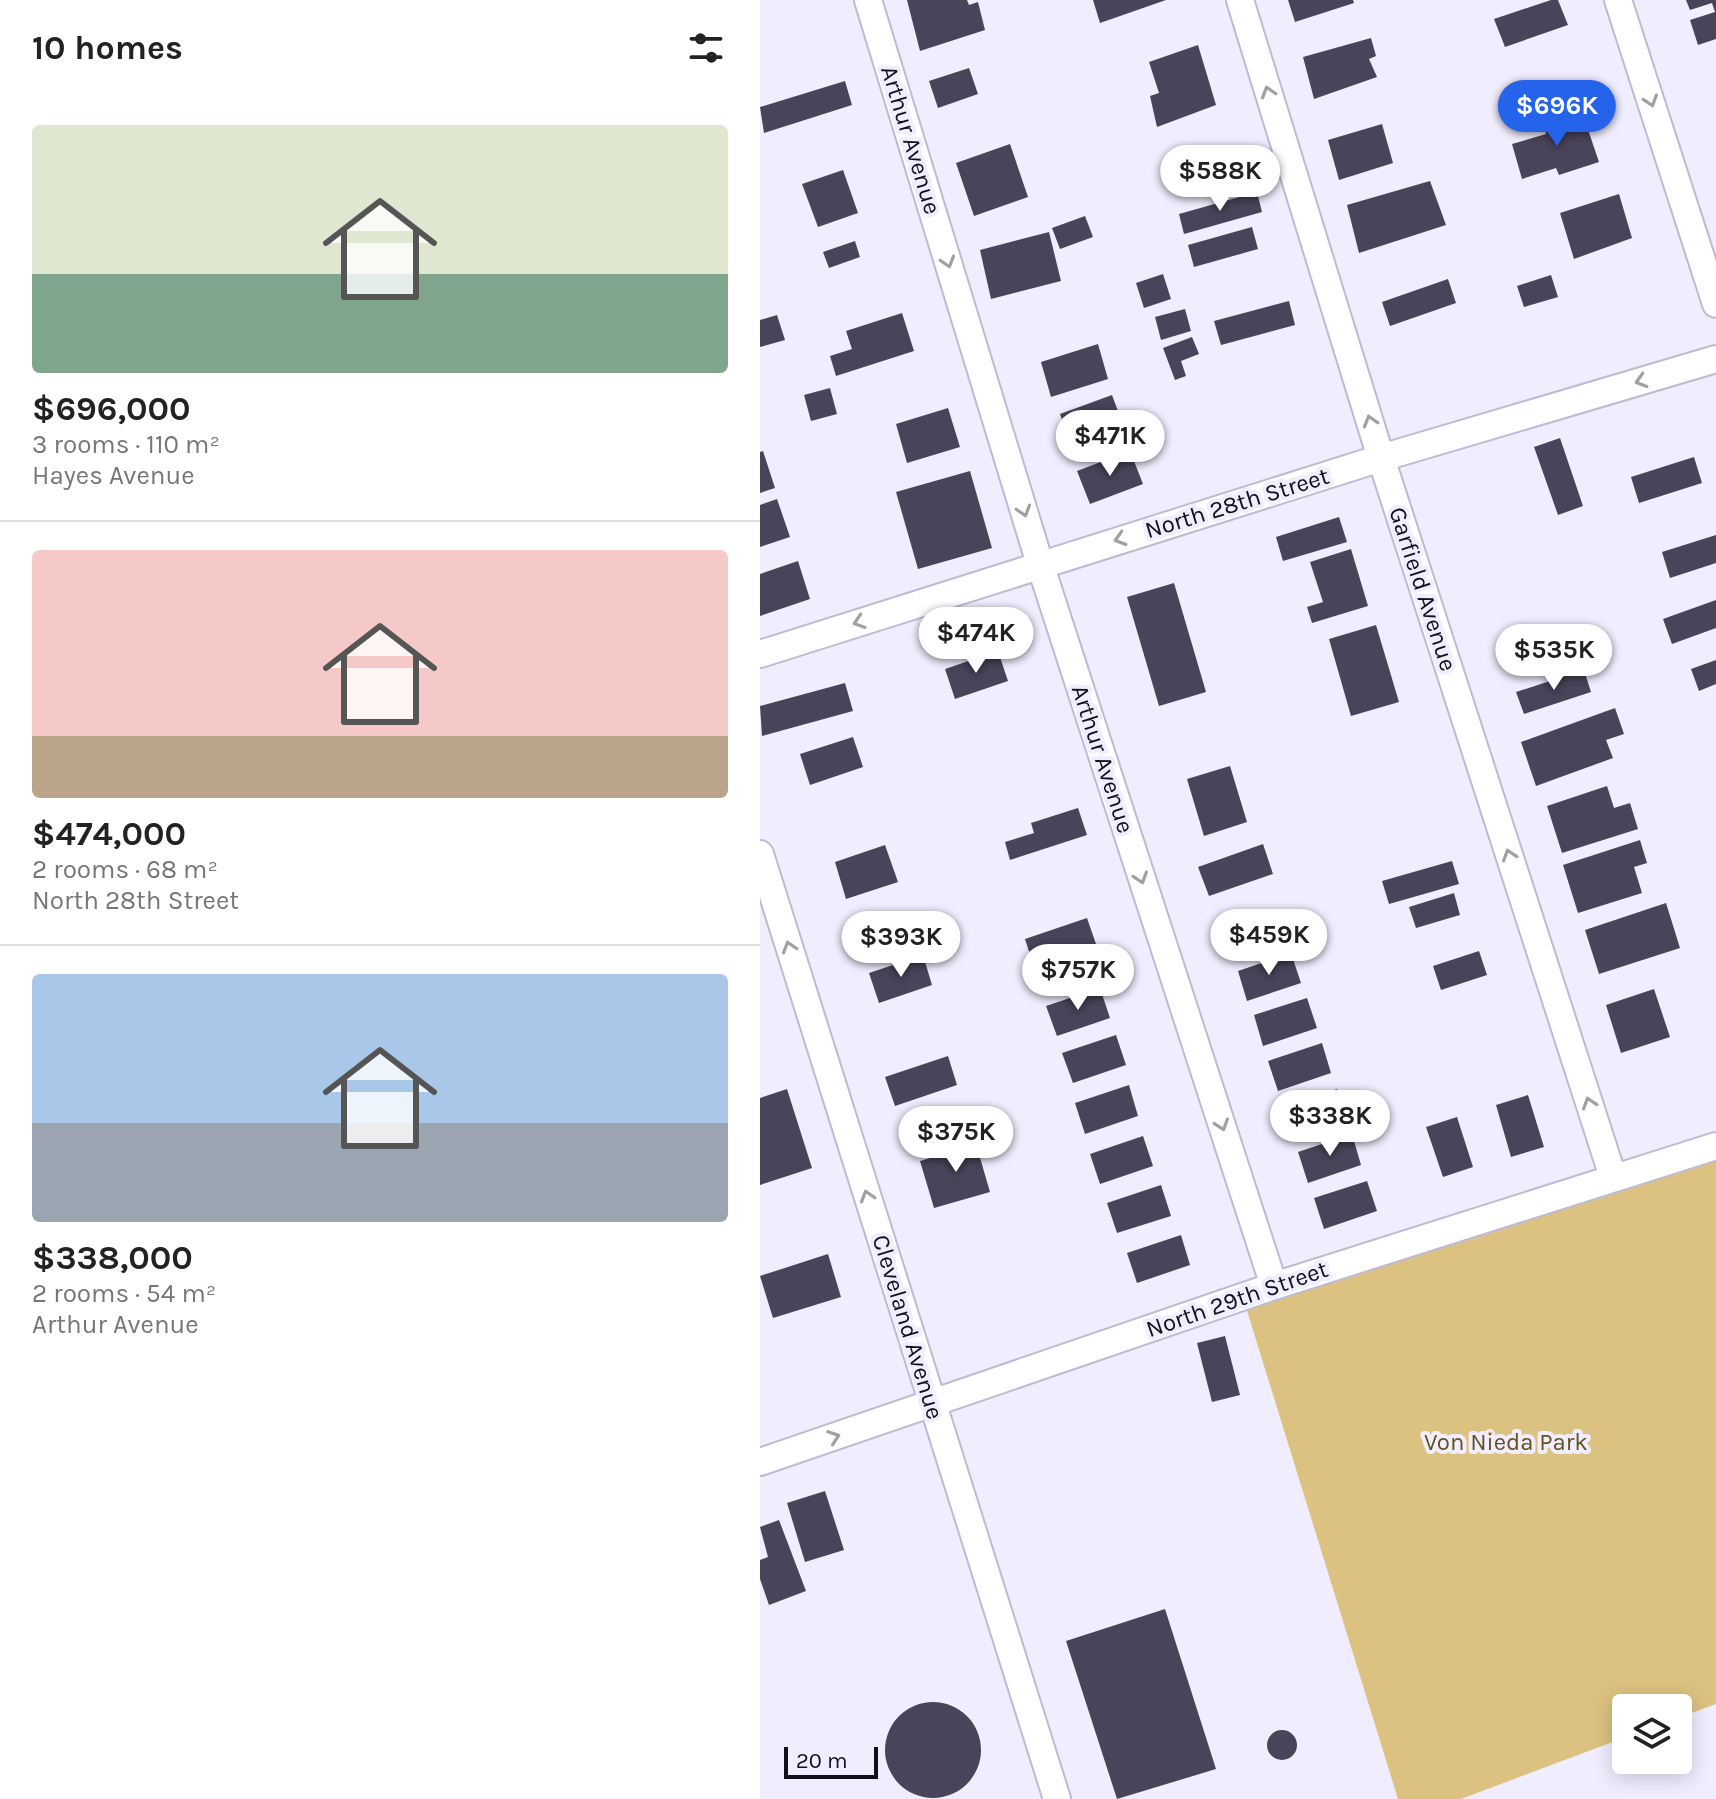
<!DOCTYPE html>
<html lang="en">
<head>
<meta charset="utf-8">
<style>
  :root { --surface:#fff; --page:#f6f6f6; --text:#222; --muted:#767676; --line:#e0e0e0; --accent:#2563eb }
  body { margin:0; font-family:Karla,sans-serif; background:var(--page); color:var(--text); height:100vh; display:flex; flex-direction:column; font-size:30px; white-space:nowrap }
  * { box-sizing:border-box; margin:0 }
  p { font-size:26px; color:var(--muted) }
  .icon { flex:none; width:44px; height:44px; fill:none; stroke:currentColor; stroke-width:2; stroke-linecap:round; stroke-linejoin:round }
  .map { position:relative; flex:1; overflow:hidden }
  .sheet { display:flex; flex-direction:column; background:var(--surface); width:760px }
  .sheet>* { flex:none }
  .controls { position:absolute; left:852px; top:1694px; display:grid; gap:16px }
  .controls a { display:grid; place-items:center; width:80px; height:80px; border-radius:8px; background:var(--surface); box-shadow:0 4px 20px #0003; font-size:40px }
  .scale { position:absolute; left:24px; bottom:20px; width:94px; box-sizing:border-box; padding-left:8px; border:4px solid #110f18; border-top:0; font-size:22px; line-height:28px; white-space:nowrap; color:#110f18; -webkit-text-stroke:6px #f0edfe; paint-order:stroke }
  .price { position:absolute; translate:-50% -68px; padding:0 18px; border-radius:28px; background:#fff; color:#222; font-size:26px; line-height:52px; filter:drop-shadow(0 2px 4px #0008) }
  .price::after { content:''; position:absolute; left:50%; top:48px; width:24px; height:18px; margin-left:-12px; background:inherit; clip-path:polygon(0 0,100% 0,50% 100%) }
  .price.on { background:var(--accent); color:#fff }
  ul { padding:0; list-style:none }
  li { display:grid; align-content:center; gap:16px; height:424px; padding:0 32px }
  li+li { border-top:2px solid var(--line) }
  li span { display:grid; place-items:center; height:248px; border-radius:8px; color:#555 }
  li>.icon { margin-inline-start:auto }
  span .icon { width:144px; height:144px; fill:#fffc; stroke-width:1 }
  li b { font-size:34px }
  h2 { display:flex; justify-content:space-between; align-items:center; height:96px; padding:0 32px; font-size:34px }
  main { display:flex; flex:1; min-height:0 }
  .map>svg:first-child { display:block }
</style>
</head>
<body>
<main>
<section class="sheet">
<h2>10 homes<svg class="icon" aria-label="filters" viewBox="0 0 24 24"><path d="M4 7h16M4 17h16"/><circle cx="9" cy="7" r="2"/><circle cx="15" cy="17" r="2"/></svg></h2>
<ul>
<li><span style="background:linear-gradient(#dfe7d0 60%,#7fa58c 0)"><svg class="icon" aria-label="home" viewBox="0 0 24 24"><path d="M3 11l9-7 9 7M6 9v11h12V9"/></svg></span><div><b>$696,000</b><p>3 rooms · 110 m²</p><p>Hayes Avenue</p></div></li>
<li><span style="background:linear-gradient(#f6c9c9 75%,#b9a48a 0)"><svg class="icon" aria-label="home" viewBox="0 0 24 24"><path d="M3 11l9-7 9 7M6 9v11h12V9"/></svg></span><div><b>$474,000</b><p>2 rooms · 68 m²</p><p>North 28th Street</p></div></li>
<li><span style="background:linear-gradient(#a9c7e8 60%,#9aa5b1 0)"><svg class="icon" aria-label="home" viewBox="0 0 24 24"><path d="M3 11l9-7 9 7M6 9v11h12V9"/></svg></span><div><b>$338,000</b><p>2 rooms · 54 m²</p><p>Arthur Avenue</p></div></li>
</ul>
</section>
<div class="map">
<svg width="956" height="1799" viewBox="0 0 956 1799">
  <rect width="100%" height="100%" fill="#f0edfe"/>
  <path fill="#dcc281" d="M956,1158v546l-38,14v-10h-52v29l-165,62h-63l-154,-498z"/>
  <path fill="#49445a" d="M147,0h60l2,5 9,-3 7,28 -65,21z
    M333,0h73l-66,23z
    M528,0h65l1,3 -59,19z
    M791,0h7l10,25 -63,22 -11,-28z
    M926,0h30v39l-18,6 -8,-25 25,-8 -3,-9 -22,7z
    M611,38l5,18 -7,3 8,18 -63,22 -11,-42z
    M438,45l18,60 -59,22 -7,-31 9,-3 -10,-31z
    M209,68l9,26 -40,14 -9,-27z
    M85,81l7,24 -88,28 -4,-26z
    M822,112l17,50 -40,13 -3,-7 -34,11 -10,-35 34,-10 -2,-9z
    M622,124l11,39 -54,17 -11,-40z
    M250,144l18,53 -54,19 -18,-53z
    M83,170l15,43 -40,14 -16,-43z
    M670,181l16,44 -87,28 -12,-48z
    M497,192l5,20 -78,22 -5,-20z
    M859,194l13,44 -58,21 -14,-46z
    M325,216l8,21 -33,12 -8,-21z
    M492,227l6,22 -64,18 -6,-22z
    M289,232l12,49 -70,18 -11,-49z
    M95,241l5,16 -31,11 -6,-16z
    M403,274l8,25 -27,9 -8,-25z
    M791,275l7,22 -34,10 -7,-21z
    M688,279l8,24 -66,23 -8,-24z
    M529,301l6,24 -74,20 -7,-24z
    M425,309l6,22 -30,9 -6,-23z
    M142,313l12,38 -78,25 -6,-20 22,-7 -6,-18z
    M17,315l8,25 -25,7v-27z
    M432,337l7,17 -18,7 5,15 -11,4 -12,-32z
    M338,344l10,35 -57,18 -10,-35z
    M70,388l7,26 -26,7 -7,-26z
    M352,395l16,43 -52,20 -16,-44z
    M188,408l12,39 -53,16 -11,-39z
    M800,438l23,68 -25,9 -24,-68z
    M3,451l12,37 -15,5v-41z
    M370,451l13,33 -53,20 -13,-33z
    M934,457l8,26 -63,20 -8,-26z
    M210,471l22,77 -74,21 -22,-77z
    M17,499l13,38 -30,10v-42z
    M579,517l8,25 -64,19 -7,-24z
    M956,535v28l-46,15 -8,-26z
    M591,549l17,57 -56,17 -5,-16 16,-5 -13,-40z
    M38,561l12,38 -50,17v-42z
    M414,583l32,109 -47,14 -32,-109z
    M956,600v28l-44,16 -9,-25z
    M616,625l23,77 -48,14 -22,-77z
    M238,651l10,30 -53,18 -10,-30z
    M956,660v24l-17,7 -8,-22z
    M824,670l7,22 -67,22 -8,-22z
    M85,683l8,28 -91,25 -2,-30z
    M855,708l9,26 -18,6 7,18 -77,28 -15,-44z
    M93,737l10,30 -53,18 -10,-31z
    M470,766l17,56 -43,14 -17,-57z
    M847,786l7,22 16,-5 8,26 -76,24 -15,-47z
    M318,808l9,27 -77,25 -5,-18 29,-9 -3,-10z
    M880,840l7,23 -13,4 8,26 -64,20 -15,-48z
    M503,844l10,30 -64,22 -11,-29z
    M125,845l13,37 -52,17 -11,-37z
    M692,861l7,23 -70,20 -7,-23z
    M694,893l6,22 -44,13 -7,-21z
    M906,903l14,45 -81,26 -14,-44z
    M327,918l10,29 -63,20 -9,-28z
    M719,951l8,24 -46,15 -8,-24z
    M531,953l10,30 -54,18 -9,-30z
    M163,955l9,30 -53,18 -10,-30z
    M340,988l10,30 -53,18 -11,-30z
    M894,989l16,48 -49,16 -15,-48z
    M547,998l10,30 -54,18 -9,-31z
    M356,1035l10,30 -53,18 -11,-30z
    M562,1043l9,30 -53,18 -10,-30z
    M188,1056l9,29 -62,21 -10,-29z
    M369,1085l9,31 -53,18 -10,-31z
    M27,1089l25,79 -52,17v-87z
    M577,1089l10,30 -53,18 -10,-30z
    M768,1095l16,52 -33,10 -15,-52z
    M697,1117l16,50 -30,10 -17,-50z
    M592,1134l9,31 -53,18 -10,-31z
    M383,1136l10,30 -53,18 -10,-30z
    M214,1137l16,55 -56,16 -14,-47 34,-10 -2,-7z
    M607,1181l10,30 -53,18 -10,-31z
    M401,1185l10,31 -54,17 -10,-30z
    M421,1235l9,30 -53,18 -10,-30z
    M68,1254l13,43 -68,21 -13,-42z
    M465,1336l15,59 -28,7 -15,-59z
    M65,1491l19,59 -39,12 -18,-59z
    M19,1520l27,71 -37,14 -9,-26v-19l8,-3 -8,-30z
    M405,1609l51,160 -99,30 -51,-158z
    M125 1750a48 48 0 1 1 96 0a48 48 0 1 1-96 0Z
    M507 1745a15 15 0 1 1 30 0a15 15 0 1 1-30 0Z"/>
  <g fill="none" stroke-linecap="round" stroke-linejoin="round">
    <defs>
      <path id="street" d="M108,0l172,564 234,722
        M480,0l141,458 232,719
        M858,0l98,304
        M0,654l621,-196 335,-99
        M0,854l297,945
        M0,1462l514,-176 442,-140"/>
    </defs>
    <use href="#street" stroke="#bfbad4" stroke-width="30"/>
    <use href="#street" stroke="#fff" stroke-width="26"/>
  </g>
  <defs><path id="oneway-chevron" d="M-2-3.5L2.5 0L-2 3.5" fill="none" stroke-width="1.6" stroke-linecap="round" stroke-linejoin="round" transform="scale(2)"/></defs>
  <g stroke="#a09fa3">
    <use href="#oneway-chevron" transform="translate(508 92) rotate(-107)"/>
    <use href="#oneway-chevron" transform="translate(891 101) rotate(72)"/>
    <use href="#oneway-chevron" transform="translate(188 262) rotate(73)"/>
    <use href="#oneway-chevron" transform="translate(881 381) rotate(163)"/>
    <use href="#oneway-chevron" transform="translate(610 421) rotate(-107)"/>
    <use href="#oneway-chevron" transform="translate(264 511) rotate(73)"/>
    <use href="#oneway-chevron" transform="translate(360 539) rotate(163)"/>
    <use href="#oneway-chevron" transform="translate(99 622) rotate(162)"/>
    <use href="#oneway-chevron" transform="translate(749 855) rotate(-108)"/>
    <use href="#oneway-chevron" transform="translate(381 878) rotate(72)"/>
    <use href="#oneway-chevron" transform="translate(29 947) rotate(-107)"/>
    <use href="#oneway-chevron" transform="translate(829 1103) rotate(-108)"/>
    <use href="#oneway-chevron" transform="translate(462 1125) rotate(72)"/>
    <use href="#oneway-chevron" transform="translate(107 1196) rotate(-107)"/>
    <use href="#oneway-chevron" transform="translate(74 1437) rotate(-19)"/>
  </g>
  <g text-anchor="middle" stroke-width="8" stroke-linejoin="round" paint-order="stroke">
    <g font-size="24" fill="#110f18" stroke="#f0edfe">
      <text transform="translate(151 140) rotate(73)" y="8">Arthur Avenue</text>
      <text transform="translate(477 503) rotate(-17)" y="8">North 28th Street</text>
      <text transform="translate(663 589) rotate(72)" y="8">Garfield Avenue</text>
      <text transform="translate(343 759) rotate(72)" y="8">Arthur Avenue</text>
      <text transform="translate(477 1299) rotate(-19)" y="8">North 29th Street</text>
      <text transform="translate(148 1327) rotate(73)" y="8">Cleveland Avenue</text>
    </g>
    <g font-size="24" fill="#65511c" stroke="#f0edfe">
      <text x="746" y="1450">Von Nieda Park</text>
    </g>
  </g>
</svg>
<div class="controls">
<a><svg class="icon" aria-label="layers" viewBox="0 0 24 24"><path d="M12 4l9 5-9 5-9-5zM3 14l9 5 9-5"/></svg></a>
</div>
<div class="scale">20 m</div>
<b class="price on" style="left:797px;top:148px">$696K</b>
<b class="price" style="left:460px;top:213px">$588K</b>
<b class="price" style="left:350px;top:478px">$471K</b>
<b class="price" style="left:216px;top:675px">$474K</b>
<b class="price" style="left:794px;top:692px">$535K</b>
<b class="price" style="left:509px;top:977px">$459K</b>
<b class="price" style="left:141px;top:979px">$393K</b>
<b class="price" style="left:318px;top:1012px">$757K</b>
<b class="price" style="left:570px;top:1158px">$338K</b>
<b class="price" style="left:196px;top:1174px">$375K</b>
</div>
</main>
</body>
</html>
